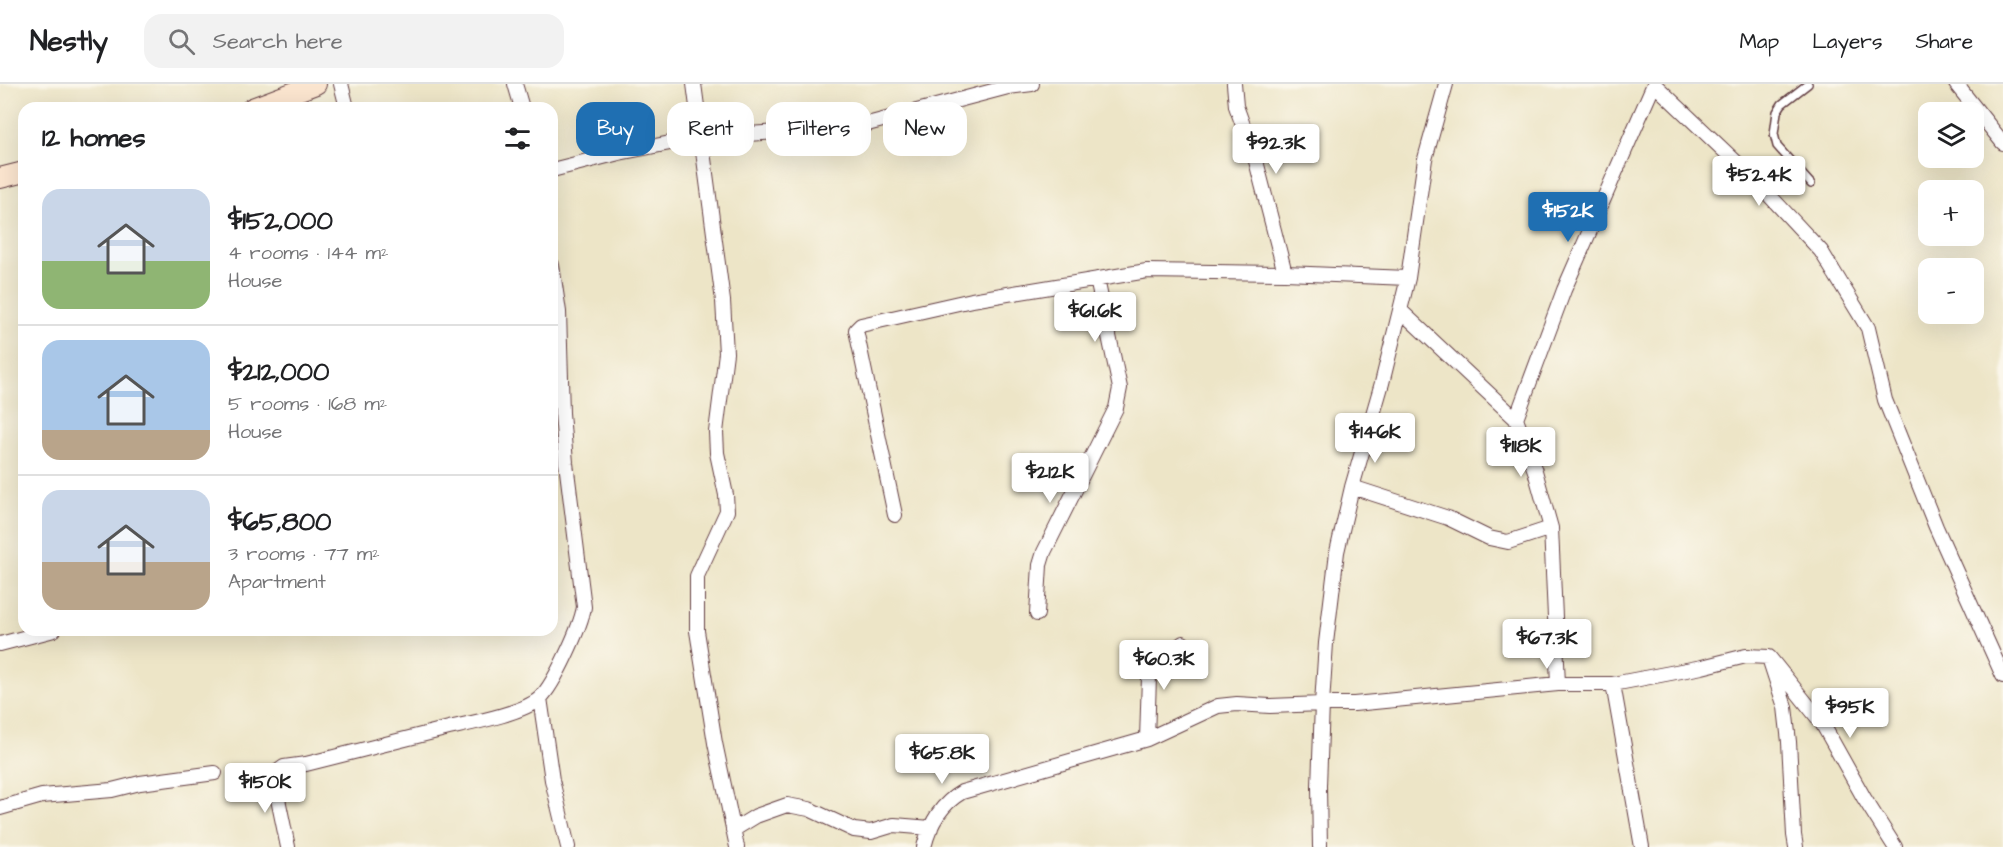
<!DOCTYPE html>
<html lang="en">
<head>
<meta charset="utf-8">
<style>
  :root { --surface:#fff; --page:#f2f2f2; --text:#202124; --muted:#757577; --line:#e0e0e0; --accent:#1f6fb2 }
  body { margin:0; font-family:"Architects Daughter",sans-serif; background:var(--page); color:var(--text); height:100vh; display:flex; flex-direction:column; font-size:22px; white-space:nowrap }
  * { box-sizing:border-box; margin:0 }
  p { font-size:20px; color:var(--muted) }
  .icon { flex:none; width:33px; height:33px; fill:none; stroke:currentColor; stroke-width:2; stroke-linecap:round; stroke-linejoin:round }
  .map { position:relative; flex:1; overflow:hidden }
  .side { position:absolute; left:18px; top:18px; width:540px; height:534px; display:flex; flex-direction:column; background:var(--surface); border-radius:18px; box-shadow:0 6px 24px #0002 }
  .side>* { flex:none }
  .top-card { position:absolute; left:576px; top:18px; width:570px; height:54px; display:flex; gap:12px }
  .buttons { position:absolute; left:1918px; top:18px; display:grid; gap:12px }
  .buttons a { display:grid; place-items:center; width:66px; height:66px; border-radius:12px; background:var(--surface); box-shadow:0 6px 24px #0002; font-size:30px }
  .price { position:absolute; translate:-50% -51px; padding:0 14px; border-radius:6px; background:#fff; color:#222; font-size:20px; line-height:39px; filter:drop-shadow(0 2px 3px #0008) }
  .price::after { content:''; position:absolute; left:50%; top:36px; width:18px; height:14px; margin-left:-9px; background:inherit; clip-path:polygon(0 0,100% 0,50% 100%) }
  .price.active { background:var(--accent); color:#fff }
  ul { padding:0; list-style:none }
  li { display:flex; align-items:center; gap:18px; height:150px; padding:0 24px }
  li+li { border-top:2px solid var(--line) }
  li span { display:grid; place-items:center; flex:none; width:168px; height:120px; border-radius:18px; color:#555 }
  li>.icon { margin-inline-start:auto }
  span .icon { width:72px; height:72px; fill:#fffc; stroke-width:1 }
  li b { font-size:26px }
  h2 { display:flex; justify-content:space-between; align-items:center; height:72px; padding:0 24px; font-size:26px }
  .pill { padding:0 21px; border-radius:18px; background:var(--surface); box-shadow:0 6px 24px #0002; font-size:21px; line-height:54px }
  .pill.active { background:var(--accent); color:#fff }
  header { display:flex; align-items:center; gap:36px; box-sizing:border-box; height:84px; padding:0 30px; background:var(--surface); border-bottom:2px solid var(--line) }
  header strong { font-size:28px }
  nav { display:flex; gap:33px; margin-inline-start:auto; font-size:21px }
  .search { width:420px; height:54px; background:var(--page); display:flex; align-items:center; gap:15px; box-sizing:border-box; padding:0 21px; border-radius:18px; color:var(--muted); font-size:22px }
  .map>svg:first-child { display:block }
</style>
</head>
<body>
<header>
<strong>Nestly</strong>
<div class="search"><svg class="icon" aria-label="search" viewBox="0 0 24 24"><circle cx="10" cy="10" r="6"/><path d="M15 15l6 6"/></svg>Search here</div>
<nav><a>Map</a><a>Layers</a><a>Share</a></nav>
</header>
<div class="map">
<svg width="2003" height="763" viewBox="0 0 2003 763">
  <rect width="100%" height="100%" fill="#fbf7ec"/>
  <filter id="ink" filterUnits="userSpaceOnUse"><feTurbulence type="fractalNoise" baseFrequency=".0167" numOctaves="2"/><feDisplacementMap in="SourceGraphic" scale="12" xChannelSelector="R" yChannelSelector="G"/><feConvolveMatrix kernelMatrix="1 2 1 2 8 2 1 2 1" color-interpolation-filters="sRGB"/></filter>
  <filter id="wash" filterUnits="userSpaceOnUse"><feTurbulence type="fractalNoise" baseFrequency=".008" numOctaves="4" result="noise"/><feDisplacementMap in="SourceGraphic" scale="24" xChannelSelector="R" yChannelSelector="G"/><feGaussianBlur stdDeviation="1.35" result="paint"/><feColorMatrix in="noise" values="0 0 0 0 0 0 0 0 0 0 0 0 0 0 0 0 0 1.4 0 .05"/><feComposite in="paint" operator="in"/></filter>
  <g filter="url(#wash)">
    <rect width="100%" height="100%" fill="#ede5c7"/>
  </g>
  <g filter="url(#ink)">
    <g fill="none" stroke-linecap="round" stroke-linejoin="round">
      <defs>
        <path id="lane" d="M1808,0l-26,20 -5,8 -3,22 3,12 34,38"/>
        <path id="street" d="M341,0l6,24
          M515,0l7,24
          M694,0l29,217 3,52 -10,79 1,21 9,42 1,16 -30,65v55l18,112 22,104
          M1234,0l2,22 20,55 29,112
          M1654,0l102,97 65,70 47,77 17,72 51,127 67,149
          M1956,0l47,59
          M552,86l67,-17 82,-16 155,-10 152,-40 24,-3
          M1400,226l116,109 19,52 16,57 7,156
          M1516,335l48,-129 90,-206
          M1352,403l96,31 41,20 19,4 43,-14
          M895,431l-39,-185 5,-5 111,-25 175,-29 138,2 123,5
          M1037,530l3,-49 4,-13 72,-144 4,-20 -23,-109
          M0,560l54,-14
          M1771,580l14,43 4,35 5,93 2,12
          M1613,600l29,163
          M540,614l12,82 16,67
          M1147,655l2,-62 8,-13 26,-21
          M0,724l42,-12 70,-6 28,-7 75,-10
          M733,746l23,-14 31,-11 22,4 45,21 17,2 23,-7 37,3
          M288,763l-15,-72 11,-8 22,-3c48,-12 96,-24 143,-36 23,-5 75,-15 91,-30 14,-13 41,-72 44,-91l-18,-144 -4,-50 -3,-101 -7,-47
          M924,763c6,-24 17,-43 38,-55l185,-53 71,-33 19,-2 33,2 52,-2h32l204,-20h55l89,-17 44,-11 23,1 53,66 42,75 31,49
          M1320,763l-1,-61 3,-82 4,-61 11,-91 15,-65 30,-104 26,-105 17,-119 21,-75"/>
        <path id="secondary" d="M252,24l64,-24
          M0,94l24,-6"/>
      </defs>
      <use href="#lane" stroke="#623d42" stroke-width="10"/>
      <use href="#street" stroke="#623d42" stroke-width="16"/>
      <use href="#secondary" stroke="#623d42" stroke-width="22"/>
      <use href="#lane" stroke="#fff" stroke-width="7"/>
      <use href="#street" stroke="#fff" stroke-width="14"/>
      <use href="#secondary" stroke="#fbe5cf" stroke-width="20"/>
    </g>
  </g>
</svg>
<div class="buttons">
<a><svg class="icon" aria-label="layers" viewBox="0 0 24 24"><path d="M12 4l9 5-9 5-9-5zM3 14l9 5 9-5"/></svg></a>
<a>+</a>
<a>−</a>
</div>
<b class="price" style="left:1276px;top:91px">$92.3K</b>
<b class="price" style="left:1759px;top:123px">$52.4K</b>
<b class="price active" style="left:1568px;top:159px">$152K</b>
<b class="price" style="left:1095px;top:259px">$61.6K</b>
<b class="price" style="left:1375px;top:380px">$146K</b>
<b class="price" style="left:1521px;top:394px">$118K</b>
<b class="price" style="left:1050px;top:420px">$212K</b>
<b class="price" style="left:1547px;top:586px">$67.3K</b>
<b class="price" style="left:1164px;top:607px">$60.3K</b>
<b class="price" style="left:1850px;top:655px">$95K</b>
<b class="price" style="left:942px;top:701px">$65.8K</b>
<b class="price" style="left:265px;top:730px">$150K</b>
<div class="top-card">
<a class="pill active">Buy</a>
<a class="pill">Rent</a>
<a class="pill">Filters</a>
<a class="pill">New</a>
</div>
<section class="side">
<h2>12 homes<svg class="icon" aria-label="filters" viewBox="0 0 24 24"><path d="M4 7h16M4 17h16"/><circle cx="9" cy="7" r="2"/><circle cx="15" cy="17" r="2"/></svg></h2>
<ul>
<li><span style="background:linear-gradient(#c9d6e8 60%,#8fb573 0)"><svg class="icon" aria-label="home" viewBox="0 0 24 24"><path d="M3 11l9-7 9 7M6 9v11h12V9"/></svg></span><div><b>$152,000</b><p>4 rooms · 144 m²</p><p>House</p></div></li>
<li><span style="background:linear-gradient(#a9c7e8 75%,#b9a48a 0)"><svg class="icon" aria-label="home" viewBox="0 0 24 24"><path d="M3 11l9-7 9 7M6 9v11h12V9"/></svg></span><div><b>$212,000</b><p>5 rooms · 168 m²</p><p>House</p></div></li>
<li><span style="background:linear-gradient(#c9d6e8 60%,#b9a48a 0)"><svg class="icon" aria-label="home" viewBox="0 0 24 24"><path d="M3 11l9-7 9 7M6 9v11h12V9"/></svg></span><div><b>$65,800</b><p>3 rooms · 77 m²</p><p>Apartment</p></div></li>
</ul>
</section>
</div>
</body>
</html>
